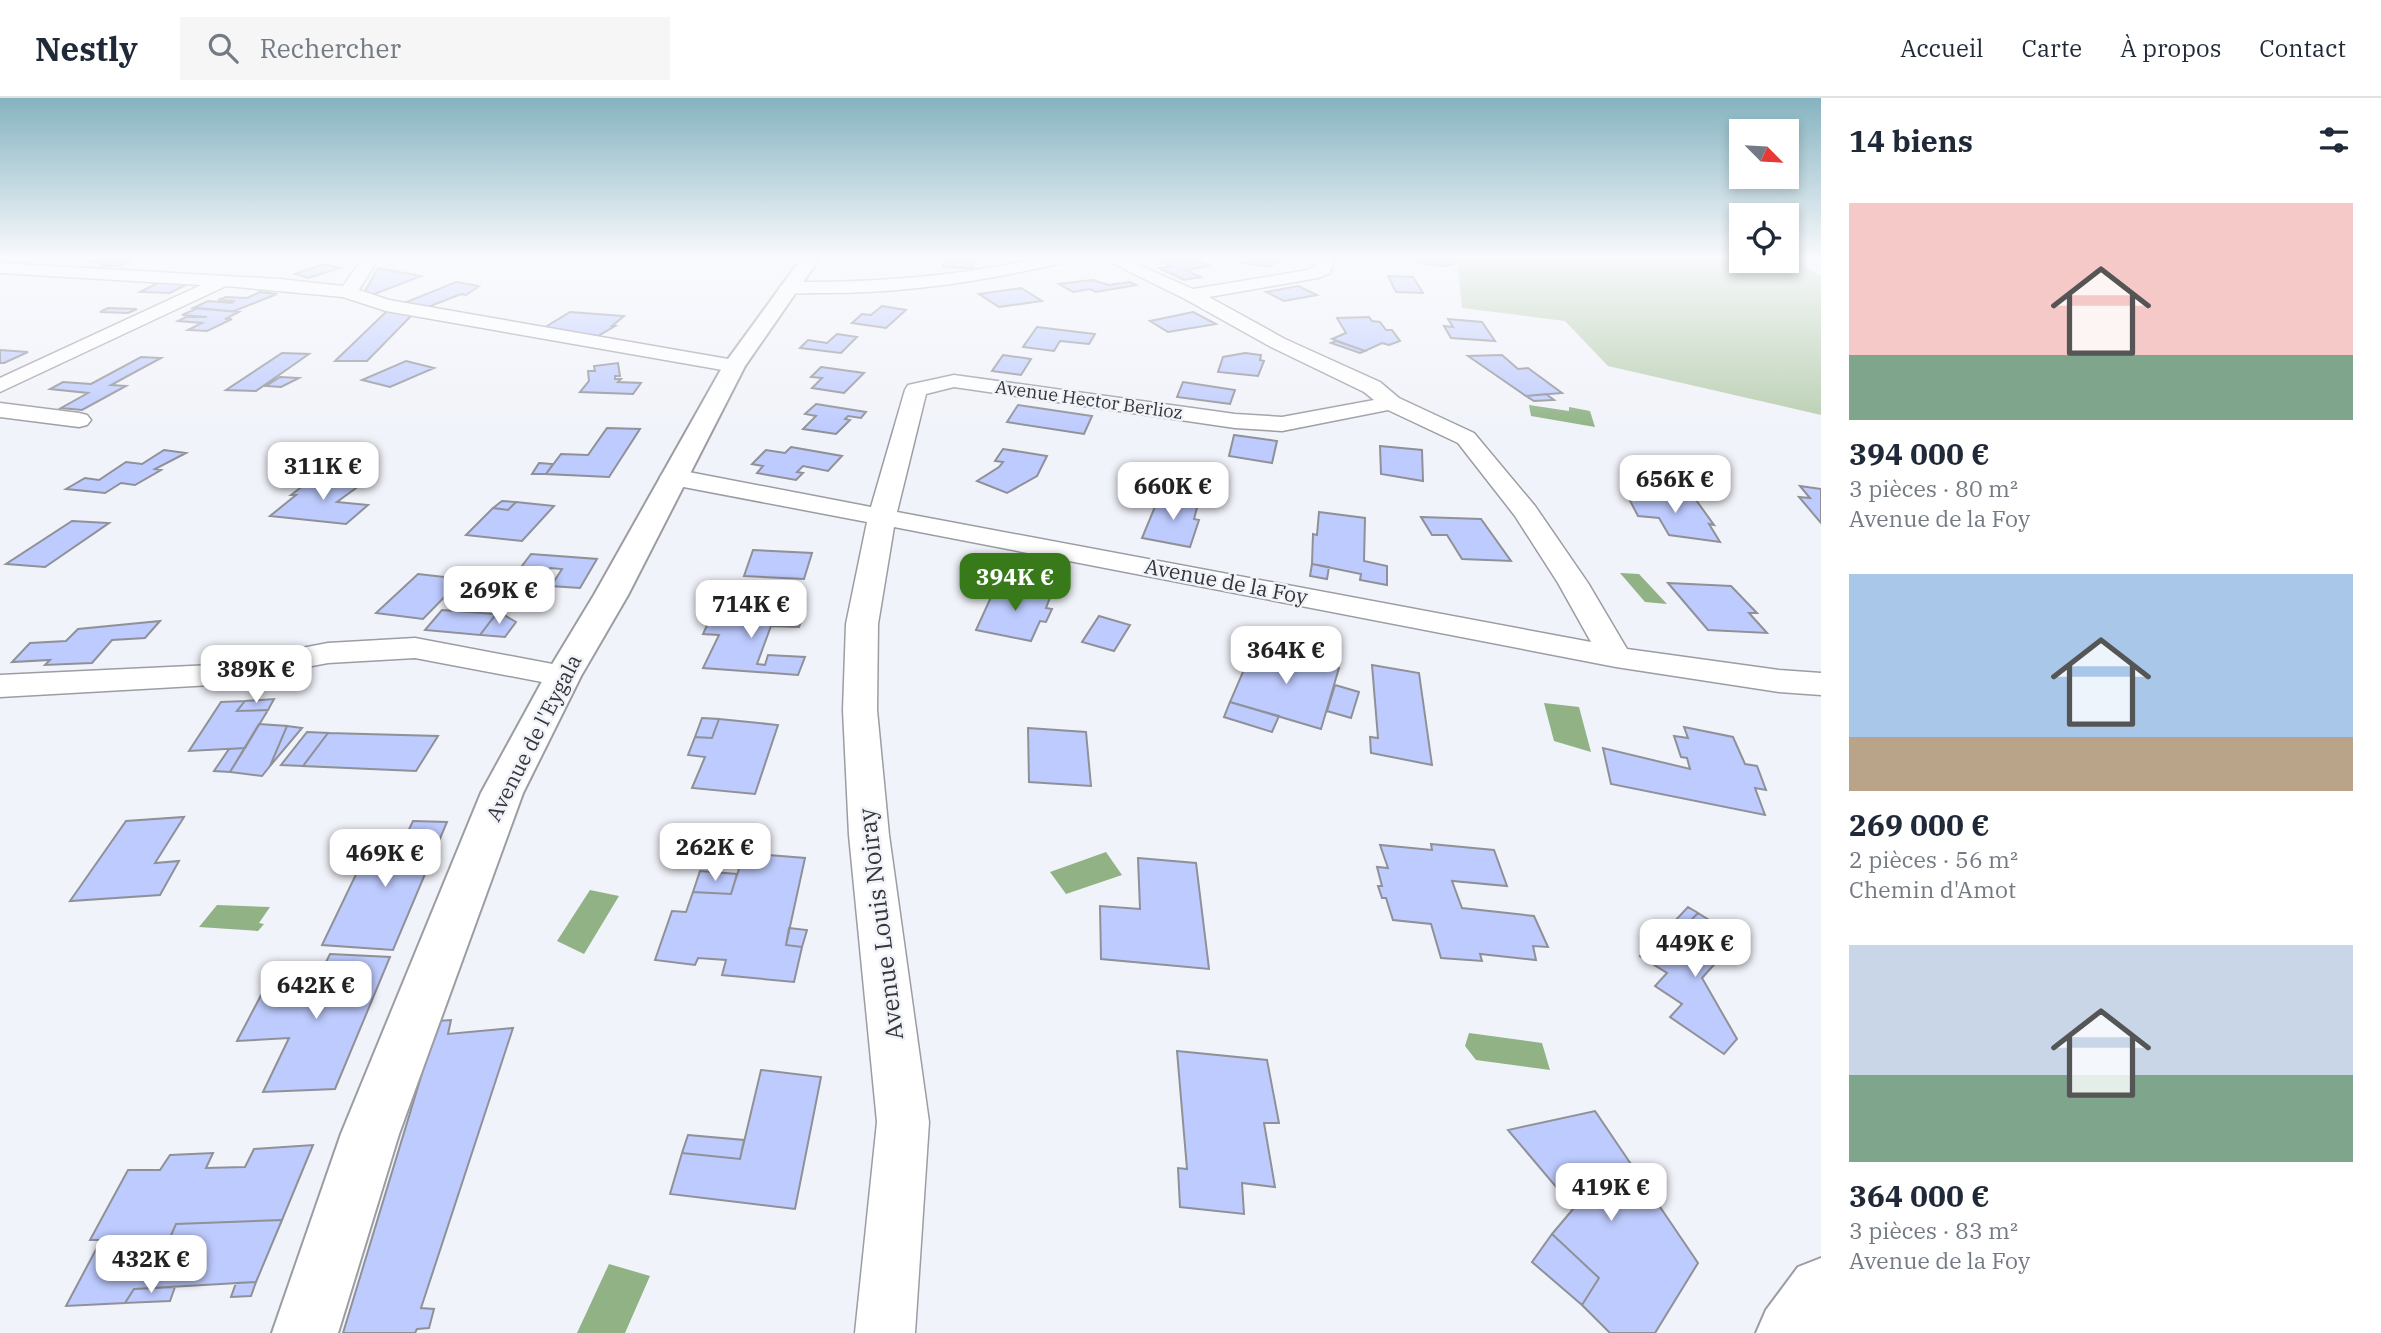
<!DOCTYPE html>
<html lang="fr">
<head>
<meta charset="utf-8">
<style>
  :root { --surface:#fff; --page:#f6f6f7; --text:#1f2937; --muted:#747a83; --line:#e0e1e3; --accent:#387a1a }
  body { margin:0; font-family:"IBM Plex Serif",serif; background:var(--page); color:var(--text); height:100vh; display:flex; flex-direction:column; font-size:26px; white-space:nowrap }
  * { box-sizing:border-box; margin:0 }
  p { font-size:23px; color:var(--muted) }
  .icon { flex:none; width:38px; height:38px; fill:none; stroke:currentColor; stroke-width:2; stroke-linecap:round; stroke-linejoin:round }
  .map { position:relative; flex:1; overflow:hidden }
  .side { display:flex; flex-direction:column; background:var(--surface); width:560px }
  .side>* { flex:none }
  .needle { width:46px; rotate:114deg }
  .controls { position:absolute; left:1729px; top:21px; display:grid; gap:14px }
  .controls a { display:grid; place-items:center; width:70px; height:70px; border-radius:0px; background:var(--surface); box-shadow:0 4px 10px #0003; font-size:35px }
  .price { position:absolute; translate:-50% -60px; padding:0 16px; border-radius:14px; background:#fff; color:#222; font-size:23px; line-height:46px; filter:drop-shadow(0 2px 4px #0008) }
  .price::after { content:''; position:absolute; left:50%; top:42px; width:21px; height:16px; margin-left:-10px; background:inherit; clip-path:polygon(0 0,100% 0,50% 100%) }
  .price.active { background:var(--accent); color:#fff }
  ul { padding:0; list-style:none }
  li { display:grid; align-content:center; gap:14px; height:371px; padding:0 28px }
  li span { display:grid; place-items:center; height:217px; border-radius:0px; color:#555 }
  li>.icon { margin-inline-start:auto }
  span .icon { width:126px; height:126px; fill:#fffc; stroke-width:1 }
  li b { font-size:30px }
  h2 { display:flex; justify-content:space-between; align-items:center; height:84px; padding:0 28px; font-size:30px }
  header { display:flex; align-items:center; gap:42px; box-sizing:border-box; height:98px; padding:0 35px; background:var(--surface); border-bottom:2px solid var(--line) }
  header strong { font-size:33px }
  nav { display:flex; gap:38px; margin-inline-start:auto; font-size:24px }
  .search { width:490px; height:63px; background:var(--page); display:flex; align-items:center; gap:18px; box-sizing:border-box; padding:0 24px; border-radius:0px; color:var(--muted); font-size:26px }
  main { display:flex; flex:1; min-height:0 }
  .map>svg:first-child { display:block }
</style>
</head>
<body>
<header>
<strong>Nestly</strong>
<div class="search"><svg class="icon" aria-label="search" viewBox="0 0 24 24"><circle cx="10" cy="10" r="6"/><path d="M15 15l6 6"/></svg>Rechercher</div>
<nav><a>Accueil</a><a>Carte</a><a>À propos</a><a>Contact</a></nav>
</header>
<main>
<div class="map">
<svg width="1821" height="1235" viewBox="0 0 1821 1235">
  <rect width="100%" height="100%" fill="#f1f3fa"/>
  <path fill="#b8ceb0" d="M1457,161l330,2 6,-2 28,17v139l-213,-49 -43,-45 -103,-13z"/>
  <path fill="#90b285" d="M1529,307l40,6v-4l21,4 5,16 -64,-11z
    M1620,475l19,1 28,30 -22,-2z
    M1544,605l35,4 12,45 -37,-11z
    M1106,754l16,23 -56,19 -16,-22z
    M590,792l29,6 -35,58 -27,-13z
    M217,807l53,2 -11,16 5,1 -6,7 -59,-4z
    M1469,935l73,10 8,27 -74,-10 -11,-14z
    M609,1166l41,12 -25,57h-48z"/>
  <path fill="#becbfe" stroke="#8f9197" stroke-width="2" d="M98,161h27l-4,1 10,1 -13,5h-18l8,-3 -18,-1z
    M947,161h29l-3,9 -30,-1z
    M1156,161l25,2 13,-2 15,7 -23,4 15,7 -17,3 -25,-12 12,-2z
    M1248,161h31l-9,8 -27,-4z
    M1409,161h38l10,4 -11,3 -20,-2z
    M324,166l16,4 -32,10 -13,-4z
    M378,170l43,8 -49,19 -8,-2z
    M1388,178l25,1 10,16 -27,-1z
    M165,181l30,1 -25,13 -30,-1z
    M1092,182l17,5 21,-3 6,3 -40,7 -6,-3 -17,3 -14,-8z
    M456,184l23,4 -13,9 -5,-1 -33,13 -24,-4z
    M1298,188l19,9 -33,6 -18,-9z
    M1021,190l21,13 -43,6 -20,-13z
    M260,194l17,2 -43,17 5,1 -46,-4 15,-7 24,2 2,-2 -16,-1 8,-3 21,1z
    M882,208l24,4 -20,18 -34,-5 10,-9 9,1z
    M108,210l29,1 -9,4 -28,-1z
    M198,210l41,4 -14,7h7l-25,12 -19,-1 14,-7 -24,-2 8,-4h21l-25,-2z
    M389,211l25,4 -47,48h-32z
    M570,214l54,4 -12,10h3l-17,10 -56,-7z
    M1193,214l23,12 -48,8 -18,-11z
    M1369,219l3,4 8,1 6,8h6l8,11 -11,4 -7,-2 -17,8 -33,-12 14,-6 -9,-15z
    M1448,221l34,3 13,19 -44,-3 -7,-12 9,1z
    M1037,229l58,7 -6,10 -29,-3 -6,10 -31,-4z
    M837,236l20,3 -16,16 -41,-5 8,-8 19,3z
    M1336,243l29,10 -5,2 -29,-10z
    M0,252l28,2 -24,11h-4z
    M282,255l27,1 -53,37 -30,-1z
    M1245,255l16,2 -1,5 4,1 -6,15 -40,-4 5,-15z
    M1003,257l28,4 -10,16 -29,-4z
    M1502,257l16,14 10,-1 34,25 -36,3 -58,-40z
    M141,259l20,1 -50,27 15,1 -44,24 -21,-2 27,-15 -38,-4 13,-7 28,2z
    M406,263l28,7 -44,19 -28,-7z
    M618,265l2,13h-5v3h6l-3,3 23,1 -8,11 -53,-2 9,-11 -1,-10h7l-1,-5z
    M821,269l43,6 -20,20 -32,-5 10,-10 -11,-1z
    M280,279l19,1 -18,9 -15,-1z
    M1183,284l52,8 -5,14 -53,-7z
    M1546,296l8,6 -20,1 -8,-5z
    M816,306l50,8 -5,6 -13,-2 -3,3 5,1 -14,14 -33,-5 13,-13 -11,-2z
    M1018,307l74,11 -8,18 -77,-12z
    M607,330l33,1 -31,48 -63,-3 15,-20 27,1z
    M1234,337l43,6 -5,22 -43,-7z
    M1380,348l42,4 1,31 -42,-7z
    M791,349l51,9 -14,15 -25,-5 -6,6 6,1 -7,7 -39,-7 6,-7 -11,-2 14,-14 19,3z
    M1003,351l44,7 -10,20 -30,17 -30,-12 22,-14 4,-5 -8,-1z
    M164,352l22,3 -31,16 6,1 -26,15 -14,-2 -16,10 -39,-4 19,-11 14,2 27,-18 16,2z
    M539,365l14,1 -7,10h-14z
    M316,378l16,1 -8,7 -16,-2z
    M332,379l35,3 -30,22 31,3 -22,19 -76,-8 26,-21h-5l17,-13 16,2z
    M1800,388l21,3v34l-22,-26 11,1z
    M1625,393l71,9 18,25 -5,-1 11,18 -51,-7 -10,-17 -21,-2z
    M1159,399l39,7 -4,15 5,1 -9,27 -48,-9z
    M502,403l14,1 -8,8 -15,-2z
    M516,404l38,4 -32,35 -56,-6 27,-27 15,2z
    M1319,414l46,6 -1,43 23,5v19l-27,-5 1,-6 -49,-10 1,-30 4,1z
    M1421,419l60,2 30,42 -49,-2 -15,-24h-15z
    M72,423l37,2 -64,44 -39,-3z
    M753,452l59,3 -8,26 -60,-3z
    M531,456l66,5 -17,29 -29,-2 11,-17 -12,-1 -4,5 -27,-3z
    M1312,466l17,3 -2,12 -17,-3z
    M418,476l44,5 -39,40 -47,-6z
    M1668,485l63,3 26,27h-8l18,20 -59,-3z
    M997,486l54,11 -5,13 6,1 -6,13 -6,-1 -9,20 -55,-11z
    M717,507l15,1 -5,10 -15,-2z
    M732,508l73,5 -6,16 -28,-1 -14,38 8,1 3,-10 37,2 -7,18 -95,-7 16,-33 -16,-1 9,-20 15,2z
    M442,512l54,4 -16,21 -55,-5z
    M496,516l8,1 12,7 -11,15 -25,-2z
    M1099,518l31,9 -16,26 -32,-9z
    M160,523l-15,17 -33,2 -20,23 -47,2 5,-5 -38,2 18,-19 36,-2 12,-12z
    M1255,546l84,24 -18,61 -91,-27z
    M1372,567l47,8 13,92 -61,-12 -1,-16 8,1z
    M1335,587l24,7 -8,26 -24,-7z
    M274,601l-6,11 -31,1 8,-10z
    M245,603l-8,10 31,-1 -23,38 -56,3 32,-49z
    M1230,604l49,14 -7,16 -48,-15z
    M702,620l17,1 -7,19 -17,-1z
    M719,621l59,6 -23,69 -63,-6 13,-31 -17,-2 7,-18 17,1z
    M259,626l28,2 -17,40 -8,10 -32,-4z
    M287,628l15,2 -32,38z
    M1684,629l49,10 12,27 12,2 9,24 -11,-2 10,27 -154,-31 -8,-36 87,21 -3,-11 -6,-1 -7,-21 14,2z
    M1028,630l58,4 5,54 -62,-4z
    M307,634l21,1 -25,33 -22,-1z
    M328,635l110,3 -22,35 -113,-5z
    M245,650l-15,24 -16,-1 15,-22z
    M184,719l-29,46 24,-2 -19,34 -90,6 56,-80z
    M413,723l34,1 -54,128 -71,-5 51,-106 31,1z
    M1431,746l63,6 13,36 -55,-5 10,27 72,8 14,31 -15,-1 3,14 -56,-6 2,7 -41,-3 -10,-34 -38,-4 -7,-22h-4l-4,-12h4l-5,-19 11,1 -8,-23 52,5z
    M744,755l61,5 -19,87 16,2 -8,35 -72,-7 4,-15 -28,-2 -3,7 -40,-5 17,-49 14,1 7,-20 38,2z
    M1138,760l58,5 13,106 -108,-10 -1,-53 40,3z
    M700,773l37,3 -6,20 -38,-2z
    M1688,809l10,6 -35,36 -9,-6z
    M1698,815l40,25 -36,40 35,61 -13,15 -54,-37 12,-13 -27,-18 12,-13 -27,-17 14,-13 9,6z
    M789,830l18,2 -5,17 -16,-2z
    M330,856l60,3 -55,132 -72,3 26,-54 -52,3 33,-63h48z
    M451,922l-3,14 65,-6 -92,280 13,1 -5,19 -12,1 -2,4h-72l95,-312z
    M1177,953l90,9 12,63h-15l11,64 -33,-4 2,31 -64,-7 -2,-39 9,1z
    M761,972l60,7 -26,132 -125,-15 12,-41 58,6z
    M1595,1013l103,152 -43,70h-45l-28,-28 17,-27 -47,-44 22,-26 -66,-78z
    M688,1037l56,5 -4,19 -58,-6z
    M313,1047l-31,75 -106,4 -7,16h-79l38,-70h32l10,-15 43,-2 -7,15 39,-1 9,-18z
    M282,1122l-26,62 -122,7 -9,14 -59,3 35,-66h68l7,-16z
    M1552,1136l47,44 -17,27 -50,-43z
    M256,1184l-5,14 -20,1 5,-14z
    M175,1189l-5,14 -45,2 9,-14z"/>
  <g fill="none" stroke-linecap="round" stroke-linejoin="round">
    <defs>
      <path id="street" d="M362,161h16l-19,31 30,10 345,60 7,2 3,4 -3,4 -7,2 -348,-61 -43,-14 -117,-11 -226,106v-14l201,-93 -201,-12v-10l279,16 64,7z
        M1035,161h28l-2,4c-80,19 -163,31 -246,30 -11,0 -28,3 -36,-6l9,-5c83,1 165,-5 247,-23z
        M1104,161h21l68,30 115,-19 8,-4 3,-7h16l-5,14 -12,5 -109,19 76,42 95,43 19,16 75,35 61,73 53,77 39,66 152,21 42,3v22l-42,-3 -163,-25 -722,-140 -16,97 -1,86 12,125 40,287 -14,211h-60l22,-211 -28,-287 -6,-125 3,-86 21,-102 -194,-37 -9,-3 -4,-5 4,-5 9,-3 198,38 34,-117 3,-5 46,-10 281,39 47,3 92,-17 -10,-8 -93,-45 -86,-48zM954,289l281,41 47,3 106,-21 70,33 57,73 43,67 33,59 -694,-130 29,-118z
        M0,305l79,10 8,2 4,5 -4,5 -8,2 -79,-10z
        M415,540l148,28 12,3 5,7 -5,7 -12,3 -148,-28 -87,5 -116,22 -212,12v-22l212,-10 116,-22z"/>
      <path id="secondary" d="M801,161h18l-74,107 -117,229 -47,81 -58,117 -124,341 -61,199h-66l69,-199 140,-341 64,-117 49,-81 129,-229z
        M1821,1160v75h-65l10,-23 32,-43z"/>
    </defs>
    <use href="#street" stroke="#9b9da3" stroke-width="3"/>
    <use href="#secondary" stroke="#9b9da3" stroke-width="4"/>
    <use href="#street" fill="#fff" fill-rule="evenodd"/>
    <use href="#secondary" fill="#fff" fill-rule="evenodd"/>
  </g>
  <linearGradient id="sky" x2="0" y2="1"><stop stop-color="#85b3c0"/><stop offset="0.48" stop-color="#f9fafd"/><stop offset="1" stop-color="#f9fafd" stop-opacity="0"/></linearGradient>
  <rect width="1821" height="333" fill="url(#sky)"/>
  <g text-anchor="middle" stroke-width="5" stroke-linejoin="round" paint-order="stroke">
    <g font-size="18" fill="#363639" stroke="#f1f3fa">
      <text transform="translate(1089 302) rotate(8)" y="6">Avenue Hector Berlioz</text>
    </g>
    <g font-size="21" fill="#363639" stroke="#f1f3fa">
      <text transform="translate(1226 484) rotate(11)" y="7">Avenue de la Foy</text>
      <text transform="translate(534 640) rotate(-63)" y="7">Avenue de l'Eygala</text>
    </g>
    <g font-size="24" fill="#363639" stroke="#f1f3fa">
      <text transform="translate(881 826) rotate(-97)" y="8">Avenue Louis Noiray</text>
    </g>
  </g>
</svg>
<div class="controls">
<a><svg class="needle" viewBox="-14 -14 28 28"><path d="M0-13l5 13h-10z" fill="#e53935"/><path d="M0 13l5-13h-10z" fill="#747a83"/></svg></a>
<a><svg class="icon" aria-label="locate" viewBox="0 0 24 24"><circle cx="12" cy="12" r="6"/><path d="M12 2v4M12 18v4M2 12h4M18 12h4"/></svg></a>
</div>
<b class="price" style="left:323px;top:404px">311K €</b>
<b class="price" style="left:1675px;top:417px">656K €</b>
<b class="price" style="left:1173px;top:424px">660K €</b>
<b class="price active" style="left:1015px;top:515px">394K €</b>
<b class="price" style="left:499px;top:528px">269K €</b>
<b class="price" style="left:751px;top:542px">714K €</b>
<b class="price" style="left:1286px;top:588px">364K €</b>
<b class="price" style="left:256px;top:607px">389K €</b>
<b class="price" style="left:715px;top:785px">262K €</b>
<b class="price" style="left:385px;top:791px">469K €</b>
<b class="price" style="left:1695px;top:881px">449K €</b>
<b class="price" style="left:316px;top:923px">642K €</b>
<b class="price" style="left:1611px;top:1125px">419K €</b>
<b class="price" style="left:151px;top:1197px">432K €</b>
</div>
<section class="side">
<h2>14 biens<svg class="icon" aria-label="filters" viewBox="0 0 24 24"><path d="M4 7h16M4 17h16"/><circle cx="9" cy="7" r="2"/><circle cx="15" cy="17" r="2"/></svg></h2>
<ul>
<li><span style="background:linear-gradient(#f6c9c9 70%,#7fa58c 0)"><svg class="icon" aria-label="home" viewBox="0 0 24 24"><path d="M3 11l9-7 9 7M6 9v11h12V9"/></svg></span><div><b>394 000 €</b><p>3 pièces · 80 m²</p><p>Avenue de la Foy</p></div></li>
<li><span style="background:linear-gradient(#a9c7e8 75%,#b9a48a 0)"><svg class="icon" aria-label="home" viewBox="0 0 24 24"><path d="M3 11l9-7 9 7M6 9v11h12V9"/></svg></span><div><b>269 000 €</b><p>2 pièces · 56 m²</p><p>Chemin d'Amot</p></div></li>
<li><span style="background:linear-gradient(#c9d6e8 60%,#7fa58c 0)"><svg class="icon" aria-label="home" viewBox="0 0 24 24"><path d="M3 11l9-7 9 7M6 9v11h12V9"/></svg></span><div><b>364 000 €</b><p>3 pièces · 83 m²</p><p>Avenue de la Foy</p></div></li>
</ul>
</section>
</main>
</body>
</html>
